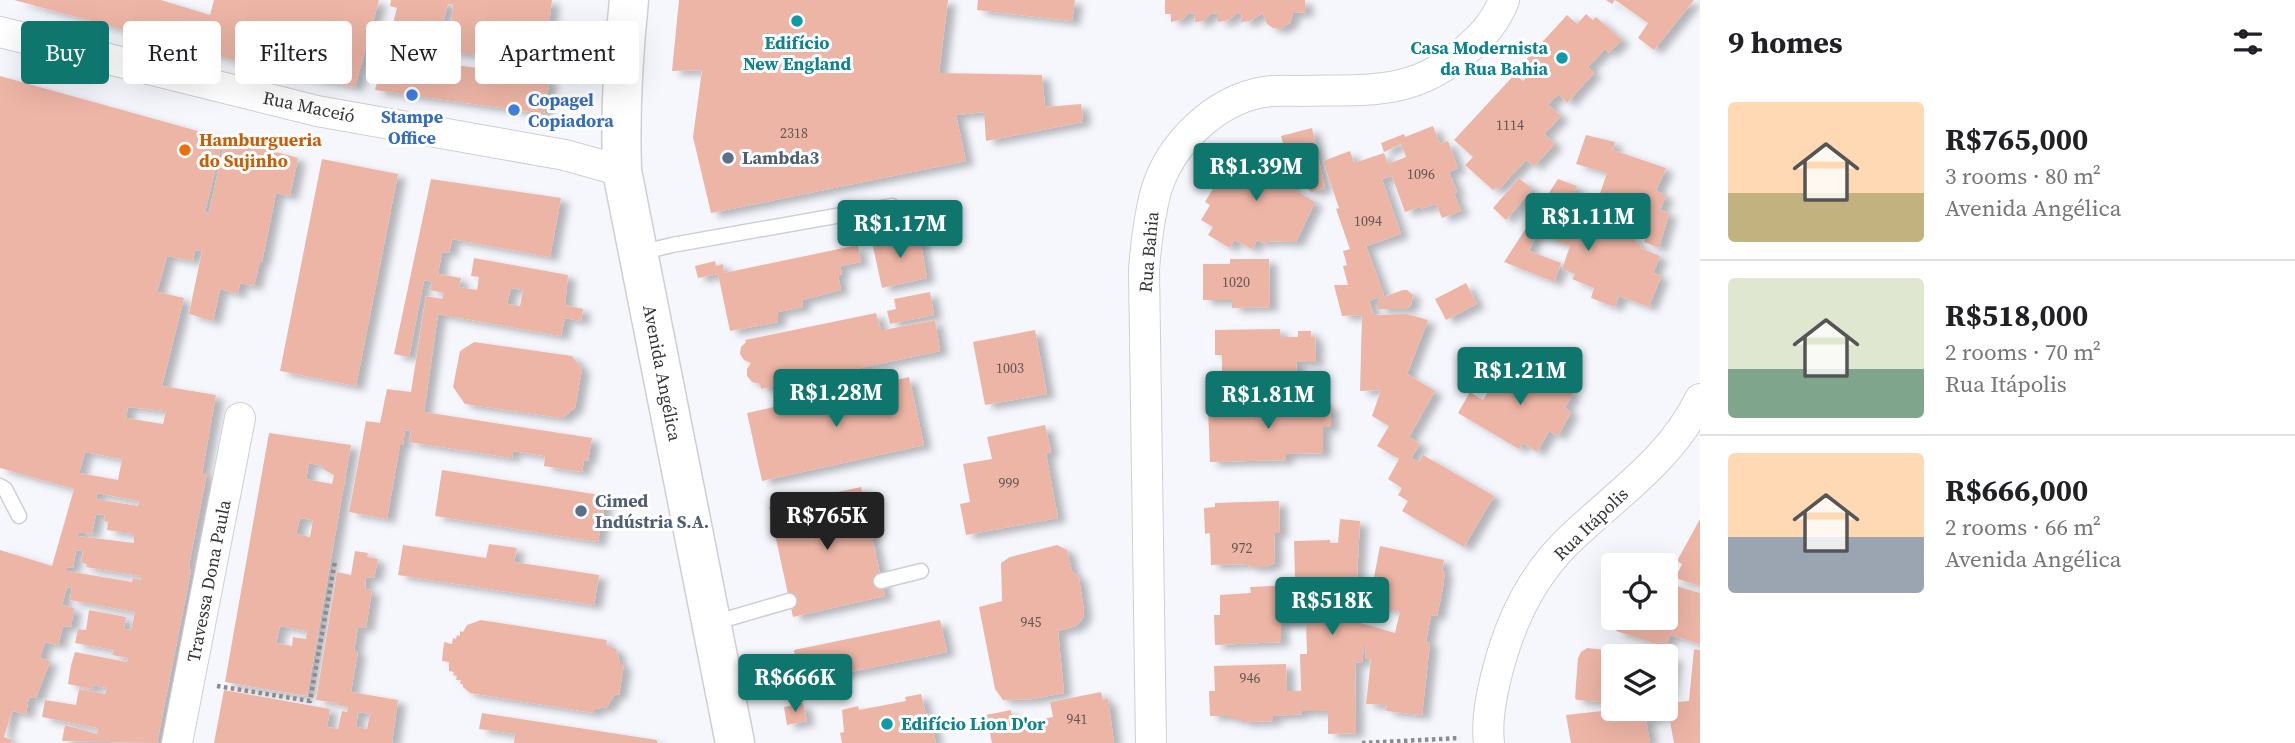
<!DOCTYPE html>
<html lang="en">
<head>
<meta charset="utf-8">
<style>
  :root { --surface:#fff; --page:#f6f6f6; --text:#202124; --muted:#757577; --line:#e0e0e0; --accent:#0f766e }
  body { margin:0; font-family:"Source Serif 4",serif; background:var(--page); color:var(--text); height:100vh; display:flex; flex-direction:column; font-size:26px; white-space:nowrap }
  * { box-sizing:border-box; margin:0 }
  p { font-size:23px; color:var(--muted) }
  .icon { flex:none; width:38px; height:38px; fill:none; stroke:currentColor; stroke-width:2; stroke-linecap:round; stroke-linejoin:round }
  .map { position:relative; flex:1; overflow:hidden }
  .details { display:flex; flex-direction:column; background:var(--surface); width:595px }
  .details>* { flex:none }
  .hud { position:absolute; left:21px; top:21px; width:665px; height:63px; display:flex; gap:14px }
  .tools { position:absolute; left:1601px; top:553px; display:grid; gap:14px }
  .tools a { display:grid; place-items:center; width:77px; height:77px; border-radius:7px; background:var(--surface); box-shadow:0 7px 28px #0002; font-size:35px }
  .price { position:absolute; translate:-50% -60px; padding:0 16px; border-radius:7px; background:var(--accent); color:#fff; font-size:23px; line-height:46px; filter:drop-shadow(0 2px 4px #0008) }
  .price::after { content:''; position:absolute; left:50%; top:42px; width:21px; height:16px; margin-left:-10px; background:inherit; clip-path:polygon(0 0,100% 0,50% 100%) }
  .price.active { background:#222; color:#fff }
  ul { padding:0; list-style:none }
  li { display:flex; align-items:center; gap:21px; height:175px; padding:0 28px }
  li+li { border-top:2px solid var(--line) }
  li span { display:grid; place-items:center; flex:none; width:196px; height:140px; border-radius:7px; color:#555 }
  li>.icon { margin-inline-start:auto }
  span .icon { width:84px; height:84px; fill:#fffc; stroke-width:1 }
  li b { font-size:30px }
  h2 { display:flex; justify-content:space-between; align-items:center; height:84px; padding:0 28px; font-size:30px }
  .pill { padding:0 24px; border-radius:7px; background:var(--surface); box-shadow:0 7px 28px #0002; font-size:24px; line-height:63px }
  .pill.active { background:var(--accent); color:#fff }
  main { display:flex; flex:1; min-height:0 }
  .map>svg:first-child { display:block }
</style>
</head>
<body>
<main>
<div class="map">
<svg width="1700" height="743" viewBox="0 0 1700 743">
  <defs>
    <filter id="shadow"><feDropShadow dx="8" dy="4.5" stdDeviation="3.5" flood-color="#0004"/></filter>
  </defs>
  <rect width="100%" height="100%" fill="#f6f7fd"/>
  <path fill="#edb5a6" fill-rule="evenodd" filter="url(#shadow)" d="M14,0h147l49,15 4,-15h165l-24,87 -91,-19z
    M391,0h161l-4,32h3l-5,29 -97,-9 4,-47 -5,-1 -15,58 117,16 -6,36 -169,-24 22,-82 -7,-2z
    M679,0h269l-9,73 103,2 3,32 36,-3 2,18 -97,19 -2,-29 -28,3 10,46 -255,52 -18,-76 9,-67 -30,1z
    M978,0h97l-3,21 -95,-11z
    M1165,0h140l1,12 -13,1 -3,10 -10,6 -7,-1 -6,-4 -4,-11 -13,8 -9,1 1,-9 -6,1 -7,6 -11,2v-8l-6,-1 -8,8 -9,1 -1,-9 -6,1 -5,5 -12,3v-8h-6z
    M1606,0h88l-40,50 -16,-12 10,-15 -33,-23 -3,4z
    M1586,14l7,6 3,-3 26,23 -13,13 -4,-4 -17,18 6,6 -27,30 -8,-9 -11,11 13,11 -17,18 11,10 -21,22 -8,-6 -28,30 -2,-3 -3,3 -28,-25 8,-8 -19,-17 61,-66 8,7 10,-11 -9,-8 43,-47 10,9z
    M0,76l223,62 -18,74 4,1 16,-75 73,20 -8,38 -14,-3 -14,69 -2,-1 -6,25 -14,-3 -2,11 -18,-5 -7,32 -24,-7 13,-63 -7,-1 -2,11 -26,-5 -10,36 27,6 -22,88 54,9 -14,78h5l-17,87 -1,9 2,1 -34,173 -95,-2 3,-16 32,9 1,-6 -56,-11 3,-17 31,5 3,-16 26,5 2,-6 -14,-3 -1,4 -24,-5 3,-19 4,-13 52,10 1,-4 -16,-3 2,-5 -39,-7 3,-14 8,1 3,-20 37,7 -2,12 7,1 4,-18 -65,-12 2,-12 -5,-1 -5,18 12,3 -3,19 -8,-1 -5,19 -13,-3 -5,16 10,3 -14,37 -7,-1 -3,17 -14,-3 -8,26 8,3 -1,3h-11v-193l52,16 22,-77 -74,-21zM128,407l38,4 -3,13 -37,-6zM85,452l37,7 -4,21 -39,-7zM97,493l42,8 -1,5 -42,-7zM96,514l9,1 -1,6 4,1 -1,8 27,4v9l-57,-7 2,-4 13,2zM76,550l7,1 -2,12 6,1 -1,3 55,9v4l-8,-2 -1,4 -65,-11v-4l6,1z
    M1433,126l7,18 8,-3 10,27 -9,4 8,20 -3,1 7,18 -19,7 -6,-14 -16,5v-2l-15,5 -13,-36 -10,3 19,55 -35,12 18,49 -15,6 5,14 33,-1 21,6 -21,54 28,17 -26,46 11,7 -9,14 8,4 4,-7 71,41 -30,51 -62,-36 6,-10 -10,-6 4,-7 -14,-9 11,-20 -22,-13 12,-20 -17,-10 9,-26 -21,1 2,-76 -20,1 -8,-31h14l-5,-19 4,-1 -4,-14 7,-2 -14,-40 3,-1 -16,-47 27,-10 4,12 30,-10 4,11 18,-7 -5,-13 -17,8 -3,-9 23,-9 1,3z
    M1312,128l13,60 -13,4 -8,-5 -4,-16 -9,2 -10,-37z
    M1586,135l29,7 -2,8 53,18 -10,23 10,4 -6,15 9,3 -10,35 -15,-6 3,-9 -42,-14 2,-4 -13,-4 13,-38 -31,-9z
    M1260,147l24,14 -5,10 12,9 2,9 22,13 -19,40 -29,-1 -2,3 -8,-4 -5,9 -18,-9 -4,8 -22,-13 5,-8 -12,-7 9,-15 -5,-3 20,-34 4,2 9,-17 11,7z
    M322,159l76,15 -42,212 -76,-15z
    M1519,178l13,11 -26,31 -13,-12z
    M431,179l130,19 -11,59 -98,-18 -3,14 -7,-1 -4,22 23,4 -2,9 18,3 2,-13 -8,-1 3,-18 94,17 -3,30 18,4 -2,12 -16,-3 -4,18 -123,-22 -14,98 168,26 -4,23 -4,-1 -2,12 -38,-6 1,-10 -32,-5 -1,7 -103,-16 2,-11 -6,-1 -2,15h-3l-13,74 -38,-7 17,-91 14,2 7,-34 24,3 15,-96 16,3 2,-6 -14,-3 2,-8 -8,-2 -15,77 -15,-3zM511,288l12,2 -3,16 -13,-2z
    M1558,179l19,7 -10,24 31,13 -2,3 17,7 1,-3 22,9 -1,3 6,3 -1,3 20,8 -7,17 8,3 -12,31 -30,-11 -4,11 -24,-9 3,-10 -22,-9 3,-5 -13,-5 8,-23 -34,-13 -7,18 32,12 -7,19 -50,-20z
    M919,233l8,45 -45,10 -10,-46z
    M858,245l3,17 -21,4 2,8 -4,1 3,15 -39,10 1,7 -25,5v10l-48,9 -12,-57 -20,4 -3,-12 20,-5 1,5 7,-2 1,9z
    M1230,259h39l1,48 -38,1v-8h-29v-36h27z
    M1466,283l11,21 -31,16 -11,-21z
    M1403,290h4l6,5 -2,10 -5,4h-28v-10z
    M930,292l4,23 -44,9 -3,-13 9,-2 -2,-10z
    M876,313l5,17h3l51,-10 5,31 -179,38 -1,-5 -8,-2 -5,-6v-7l4,-6 -7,-3 -4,-6 1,-7 5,-5 -1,-2z
    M1280,329v8h18v-6h13v6l4,-1 1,26h-20l1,22 -75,1v-30h-7v-25z
    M1035,330l12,64 -62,11 -12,-63z
    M474,342l98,14 10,13 -7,39 -13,10 -97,-14 -12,-17 7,-36z
    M1505,357l68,36 -8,15 6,4 -13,24 -9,-5 -12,21 -14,-9 -4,6 -61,-36 12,-21 13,8 9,-15 -3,-2z
    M909,377l15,68 -162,36 -15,-68z
    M1292,399h31v6h8v22h-8v26l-37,1v6l-76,2 -2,-54 85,-3z
    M1045,425l6,27 -5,2 12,64 -92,17 -6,-31 10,-2 -7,-38 29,-5 -5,-22z
    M269,433l82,12 -44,251 -82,-14zM309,463l14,3v3l11,6 -2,9 -26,-5zM300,518l13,2 -3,17 -14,-3zM280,626l27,5 -1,8 -13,-2 -1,9 -16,-3z
    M442,470l164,26 -8,46 -163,-26z
    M861,487l24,109 -92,21 -24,-110z
    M1279,501l1,32h-6l1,30 -9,4h-15l-4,-3 -36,1 -1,-32 -5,1 -1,-26 11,-1v-4z
    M1340,519l20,2 -3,56 -3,-1v3l-19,-1 -2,37 62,18 5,-21 -31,-8 11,-58 64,14 -2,11 3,1 -2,15 -6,29 -6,-1 -5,27 4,1 -8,72 -36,-4 1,-6 -21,-1 5,-45h-6l1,-13h-2l-2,17 -7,-1 1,71 -28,1v-23h-27l1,3 -29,2v5l-31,1v-3h-12v-3h-20l-1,-25h6l-1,-25 72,-2 1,27h14l-1,-37h7l-1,-32 -25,1v19l-66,3 -1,-30h6v-20l31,-2 -1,-6 45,-2 1,29 12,-1 -1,-35h-12l-1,-37 36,-1v3h8z
    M1700,519v67l-25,-8 7,-14 -5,-3z
    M489,544l28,4 -3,14 85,13 -5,30 -196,-30 5,-30 83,13z
    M1057,545l10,5 5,21 7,7 5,33 -1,7 -7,8 -18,5 6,62 -32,6 -29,1 -8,-11 -16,-82 23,-6 -1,-38 9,-6z
    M355,551l13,2 -1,4 11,2 -4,19 -8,-1 -1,12 7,1 -6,38 -8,-1 -4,24h4l-7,41 47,8 -6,43h-178l10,-53 106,19 -3,18 11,2 4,-18 5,1 1,-5 -11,-2 1,-2 -22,-3 21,-128 14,3zM358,712l12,2 -3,15 -11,-2z
    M1666,583l34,10v51l-30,-9 -3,9 -6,-2 -1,3 -44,-14 3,-11 -5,-2h52z
    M481,620l126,20 -1,5 10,4 4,15h4l-5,31 -4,-1 -8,13 -12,2v4l-125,-20 -7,-6v-3h-3l1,-4h-5l1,-4 -4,-1 1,-3 -5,-1v-9l-7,-1 2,-19 8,2 1,-6 3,1 1,-4 3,1v-5l3,1 4,-7z
    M940,620l7,32 -140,29 -4,-16 -6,1 -3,-16z
    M1587,648l28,3 5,-2 15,1 4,3 15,1v2h-40v47l-37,-3 -2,-2 3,-40 3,-6z
    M1694,649l6,1v93h-26l-5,-27 -23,4 4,23h-79l-5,-28 54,-6h46v-6l23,-2z
    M1666,655l8,3 -5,37 -3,2z
    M1101,692l2,8 5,-1 6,44h-122l-6,-28 25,-5 3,15 39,-8 -3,-15z
    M921,694l5,20 3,-1 7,30h-94l-2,-10 4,-1 -2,-22 16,-4 1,4 47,-9 -1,-4z
    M803,703l4,18 -20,4 -3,-18z
    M482,713l175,27v3h-143l1,-9 -36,-5z"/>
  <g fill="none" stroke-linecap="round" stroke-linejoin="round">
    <defs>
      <path id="lane" d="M640,253l32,-8 220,-39
        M0,486l5,3 14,27
        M881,581l40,-10
        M713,623l76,-22"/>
      <path id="street" d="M0,32l317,79 248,44 57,16
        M177,743l63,-325
        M1151,743l-7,-473c2,-27 5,-53 12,-79 14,-47 59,-91 108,-99 12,-2 25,-1 37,-1 66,-2 111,6 165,-41 16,-13 31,-31 38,-50
        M1489,743c-3,-24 3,-51 9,-74 12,-46 34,-92 68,-126 48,-47 104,-82 134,-144"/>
      <path id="secondary" d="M629,0c-6,57 -9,113 -7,171l113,572"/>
    </defs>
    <use href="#lane" stroke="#cecfd5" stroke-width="17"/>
    <use href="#street" stroke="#cecfd5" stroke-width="32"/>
    <use href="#secondary" stroke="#cecfd5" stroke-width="41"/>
    <path stroke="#8b8c90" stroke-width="4.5" stroke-dasharray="3.5 3.5" stroke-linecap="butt" d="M217,686l93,15 25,-140
      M1362,743l98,-5"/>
    <use href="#lane" stroke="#fff" stroke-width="14"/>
    <use href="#street" stroke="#fff" stroke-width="30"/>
    <use href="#secondary" stroke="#fff" stroke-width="38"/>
  </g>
  <g fill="#0f9aa8" stroke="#fff" stroke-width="2.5">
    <circle cx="797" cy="21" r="7"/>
    <circle cx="1562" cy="58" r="7"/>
    <circle cx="887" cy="724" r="7"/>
  </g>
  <g fill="#3f7fe0" stroke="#fff" stroke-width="2.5">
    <circle cx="412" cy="95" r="7"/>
    <circle cx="514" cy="110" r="7"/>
  </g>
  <circle fill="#e8710a" stroke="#fff" stroke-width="2.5" cx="185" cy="150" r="7"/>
  <g fill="#5c6f8a" stroke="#fff" stroke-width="2.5">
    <circle cx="728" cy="158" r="7"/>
    <circle cx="581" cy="511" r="7"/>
  </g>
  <g text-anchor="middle" stroke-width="6" stroke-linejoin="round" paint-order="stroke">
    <g font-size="14" fill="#625553">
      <text x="1510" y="130">1114</text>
      <text x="794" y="138">2318</text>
      <text x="1421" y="179">1096</text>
      <text x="1368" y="226">1094</text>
      <text x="1236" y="287">1020</text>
      <text x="1010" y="373">1003</text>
      <text x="1009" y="488">999</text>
      <text x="1242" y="553">972</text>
      <text x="1031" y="627">945</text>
      <text x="1250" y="683">946</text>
      <text x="1077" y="724">941</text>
    </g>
    <g font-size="18" font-weight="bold" fill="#0d838f" stroke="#fff">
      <text x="797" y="49">Edifício<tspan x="797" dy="21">New England</tspan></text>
      <text x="1548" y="54" text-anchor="end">Casa Modernista<tspan x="1548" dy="21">da Rua Bahia</tspan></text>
      <text x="901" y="730" text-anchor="start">Edifício Lion D'or</text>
    </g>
    <g font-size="18" font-weight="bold" fill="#366cbe" stroke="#fff" text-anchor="start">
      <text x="528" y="106">Copagel<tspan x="528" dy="21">Copiadora</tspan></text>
      <text x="412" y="123" text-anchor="middle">Stampe<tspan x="412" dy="21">Office</tspan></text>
    </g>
    <g font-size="18" fill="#343537" stroke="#fff">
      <text transform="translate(309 107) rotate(12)" y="6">Rua Maceió</text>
      <text transform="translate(1149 252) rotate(-85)" y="6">Rua Bahia</text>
      <text transform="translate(662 373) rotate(79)" y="6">Avenida Angélica</text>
      <text transform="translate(1591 524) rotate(-44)" y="6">Rua Itápolis</text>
      <text transform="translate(209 581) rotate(-79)" y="6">Travessa Dona Paula</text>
    </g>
    <g font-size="18" font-weight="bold" fill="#c56008" stroke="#fff" text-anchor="start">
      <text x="199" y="146">Hamburgueria<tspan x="199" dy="21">do Sujinho</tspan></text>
    </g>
    <g font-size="18" font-weight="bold" fill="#4e5e75" stroke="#fff" text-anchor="start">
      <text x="742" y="164">Lambda3</text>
      <text x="595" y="507">Cimed<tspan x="595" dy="21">Indústria S.A.</tspan></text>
    </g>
  </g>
</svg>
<div class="tools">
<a><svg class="icon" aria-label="locate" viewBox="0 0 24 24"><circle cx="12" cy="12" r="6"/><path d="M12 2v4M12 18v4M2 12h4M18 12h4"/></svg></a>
<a><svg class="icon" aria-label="layers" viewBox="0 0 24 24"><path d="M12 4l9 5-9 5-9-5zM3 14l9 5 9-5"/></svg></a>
</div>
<b class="price" style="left:1256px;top:203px">R$1.39M</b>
<b class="price" style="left:1588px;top:253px">R$1.11M</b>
<b class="price" style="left:900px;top:260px">R$1.17M</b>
<b class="price" style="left:1520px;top:407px">R$1.21M</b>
<b class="price" style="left:836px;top:429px">R$1.28M</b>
<b class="price" style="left:1268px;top:431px">R$1.81M</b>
<b class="price active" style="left:827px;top:552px">R$765K</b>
<b class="price" style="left:1332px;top:637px">R$518K</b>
<b class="price" style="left:795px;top:714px">R$666K</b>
<div class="hud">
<a class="pill active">Buy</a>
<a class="pill">Rent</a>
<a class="pill">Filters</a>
<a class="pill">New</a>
<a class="pill">Apartment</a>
</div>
</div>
<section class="details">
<h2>9 homes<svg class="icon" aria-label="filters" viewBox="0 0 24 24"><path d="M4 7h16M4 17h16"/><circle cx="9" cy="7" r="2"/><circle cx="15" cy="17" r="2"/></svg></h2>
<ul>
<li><span style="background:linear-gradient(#ffd9b3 65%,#c2b280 0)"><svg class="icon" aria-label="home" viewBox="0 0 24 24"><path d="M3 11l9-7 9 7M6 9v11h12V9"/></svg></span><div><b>R$765,000</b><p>3 rooms · 80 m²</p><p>Avenida Angélica</p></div></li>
<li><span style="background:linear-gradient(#dfe7d0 65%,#7fa58c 0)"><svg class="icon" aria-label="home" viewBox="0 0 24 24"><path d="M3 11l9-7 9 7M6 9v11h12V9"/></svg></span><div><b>R$518,000</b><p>2 rooms · 70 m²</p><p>Rua Itápolis</p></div></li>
<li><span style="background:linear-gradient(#ffd9b3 60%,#9aa5b1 0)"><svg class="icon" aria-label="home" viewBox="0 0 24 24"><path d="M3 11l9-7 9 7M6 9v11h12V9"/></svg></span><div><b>R$666,000</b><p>2 rooms · 66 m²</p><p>Avenida Angélica</p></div></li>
</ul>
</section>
</main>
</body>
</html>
